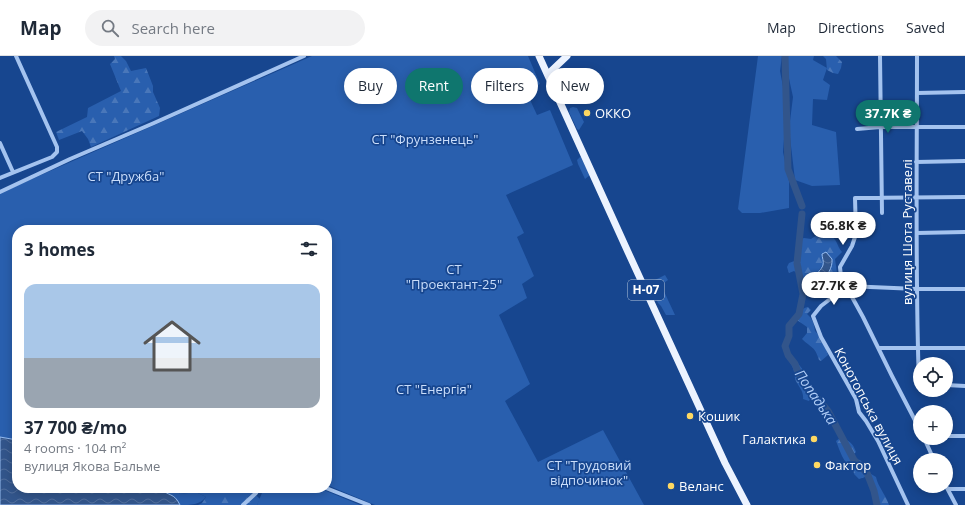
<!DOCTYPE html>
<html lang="en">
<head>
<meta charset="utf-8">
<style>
  :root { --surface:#fff; --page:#f2f2f3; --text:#1f2937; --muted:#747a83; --line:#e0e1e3; --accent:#0f766e }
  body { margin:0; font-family:"Open Sans",sans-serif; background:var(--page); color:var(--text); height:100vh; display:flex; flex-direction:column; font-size:15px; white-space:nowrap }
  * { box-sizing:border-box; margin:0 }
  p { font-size:13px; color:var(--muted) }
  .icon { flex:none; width:22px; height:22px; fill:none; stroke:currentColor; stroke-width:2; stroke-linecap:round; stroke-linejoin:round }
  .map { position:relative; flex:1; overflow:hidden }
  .details { position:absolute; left:12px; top:169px; width:320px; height:268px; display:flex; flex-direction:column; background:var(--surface); border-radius:16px; box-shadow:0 2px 10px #0003 }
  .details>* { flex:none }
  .hud { position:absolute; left:344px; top:12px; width:380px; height:36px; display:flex; gap:8px }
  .fabs { position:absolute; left:913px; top:301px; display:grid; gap:8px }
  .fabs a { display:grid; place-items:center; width:40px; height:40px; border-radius:50%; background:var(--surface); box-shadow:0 2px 10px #0003; font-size:20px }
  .price { position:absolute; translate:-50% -34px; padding:0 9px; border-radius:14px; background:#fff; color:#222; font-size:13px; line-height:26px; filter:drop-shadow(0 1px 2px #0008) }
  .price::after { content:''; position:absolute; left:50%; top:24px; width:12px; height:9px; margin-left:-6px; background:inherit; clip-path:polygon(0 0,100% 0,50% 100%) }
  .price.current { background:var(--accent); color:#fff }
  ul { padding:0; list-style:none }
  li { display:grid; align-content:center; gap:8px; height:212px; padding:0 12px }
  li+li { border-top:1px solid var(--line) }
  li span { display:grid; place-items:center; height:124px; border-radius:12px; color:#555 }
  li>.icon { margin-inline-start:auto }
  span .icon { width:72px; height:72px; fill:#fffc; stroke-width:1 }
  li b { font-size:17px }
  h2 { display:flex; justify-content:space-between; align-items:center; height:48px; padding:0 12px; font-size:17px }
  .chip { padding:0 14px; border-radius:18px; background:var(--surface); box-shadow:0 2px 10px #0003; font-size:14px; line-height:36px }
  .chip.current { background:var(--accent); color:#fff }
  header { display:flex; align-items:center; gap:24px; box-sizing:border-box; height:56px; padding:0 20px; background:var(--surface); border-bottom:1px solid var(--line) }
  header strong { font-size:19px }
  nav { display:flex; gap:22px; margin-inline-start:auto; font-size:14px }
  .search { width:280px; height:36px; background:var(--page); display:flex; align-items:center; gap:10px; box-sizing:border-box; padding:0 14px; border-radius:22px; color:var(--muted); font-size:15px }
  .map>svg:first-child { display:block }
</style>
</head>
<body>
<header>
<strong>Map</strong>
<div class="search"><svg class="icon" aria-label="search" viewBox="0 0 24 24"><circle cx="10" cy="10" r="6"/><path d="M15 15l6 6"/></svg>Search here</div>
<nav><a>Map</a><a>Directions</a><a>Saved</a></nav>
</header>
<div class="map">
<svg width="965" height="449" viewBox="0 0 965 449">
  <defs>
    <pattern id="forest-firs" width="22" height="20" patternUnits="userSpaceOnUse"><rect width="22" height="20" fill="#295fae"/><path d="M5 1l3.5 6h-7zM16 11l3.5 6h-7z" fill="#4977ba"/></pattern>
    <pattern id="water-waves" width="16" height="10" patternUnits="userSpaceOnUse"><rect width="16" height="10" fill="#32558b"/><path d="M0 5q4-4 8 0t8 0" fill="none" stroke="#516e9c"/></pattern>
  </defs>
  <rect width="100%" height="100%" fill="#17468f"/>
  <path fill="#295fae" d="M312,0h216l12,28 -14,7 11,24 13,-5 23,55 -67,30 18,38 -7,4 17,39 -12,8 5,14 -28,17 31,69 -25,17 33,61 65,-32 41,75h-269l-48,-20v-255h-310v210l-17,-3v-244z
    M758,0h24l-2,15 5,26 1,17 -3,38 6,29v27l-29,5h-18l-4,-4z
    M788,0h26l-1,4 14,8 -4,12 7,5 -3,15 -14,-1 -1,26 24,7 4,53 -28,1 -17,-6 -6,-51 4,-32 -5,-23z
    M573,51l4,1 7,14 -5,8 -2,-1 -8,-17 1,-4z
    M580,101h1l9,18 -5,4 -7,-15 -1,-4z
    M665,219l3,5 -7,5 14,30h-9l-5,-9 -3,-3 -9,-20z
    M161,432h13l6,6 16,-2 10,5c-7,8 -14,8 -26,8 -7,-13 -12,-8 -19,-17z
    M264,432h55l41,17h-103z"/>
  <path fill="url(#forest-firs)" fill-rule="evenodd" d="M114,0h7l5,5 5,10 15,-3 7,18v6l7,16 -1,8 -68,31 -3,-8 -6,-8 -23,9 -3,-8 31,-15 1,-9 33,-17 -11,-27 5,-5z
    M823,0h13l6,6 -1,6 -3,6 -5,-1 -6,-3 -1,-11z
    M828,178c10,5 8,11 14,18l-7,7 3,21 -4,2h-9l-6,6 -4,-1 -1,-7 -2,-1 -6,1 -12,-9 -5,2 -2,-6 2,-4 8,-3 3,-3 -2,-17 6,-2 7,1 6,-4zM824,196c12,10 9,9 4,21l-9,-3 4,-6 -1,-8z
    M808,251l3,3 -4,4c6,5 7,10 8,17l3,3 3,8 4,3 3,10 -7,6 -2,-1c-4,-14 -8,-12 -17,-21l5,-6v-6l-13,-9c4,-5 8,-10 14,-11z
    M789,298c7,5 11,13 17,19 -2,6 3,8 0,15l4,11 -1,2 -6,-2c1,-7 -4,-12 -7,-18 -2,-4 -1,-10 -4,-15 -2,-5 -5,-6 -6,-11z
    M840,382c9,2 13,5 16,14l-2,2h-4v2l2,3 8,1 11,14 5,3c2,10 10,18 13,28h-10l-6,-20 -5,-3 -2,-4 -1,-1 -6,2 -5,-5 -1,-6c-10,-5 -13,-17 -17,-27z
    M174,432h66l12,3 8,8 -3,6h-59l4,-2 4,-6 -10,-5 -16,2z"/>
  <path fill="url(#water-waves)" stroke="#96bdf2" d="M826,196l6,7c1,8 -5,19 -12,20l-2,-1c-1,-8 3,-7 5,-13 1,-3 -1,-8 -1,-11z
    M0,381l17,3v48h144c7,9 13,4 19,17h-180z"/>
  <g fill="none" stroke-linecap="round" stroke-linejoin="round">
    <path stroke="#32558b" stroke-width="7" d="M785,0l3,113 14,37
      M802,158l-5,49 6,31 -4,20 -10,12v10l-4,10 3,9 7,9 5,13 28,34 26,49 13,13 7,18 3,14"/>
    <path stroke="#a4c3ef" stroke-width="4" d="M880,0l2,157
      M917,0c0,109 -2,218 2,327h1
      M917,37l48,-1
      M857,73l23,-2h85
      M0,87l13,29
      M916,106l49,-1
      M0,122l52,-21 5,-5v-5l-41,-91
      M0,136l70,-33 84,-36 150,-67
      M917,177l48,-1
      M847,230l-26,20 -8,10 8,21 35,62 3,13 7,9 12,20 30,64
      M847,230l70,3h48
      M879,292h86
      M946,329l19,1
      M920,374l-28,-54 -29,-59 -22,-40 -1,-10 12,-21 4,-12 -1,-36 110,-1
      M946,380h19
      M924,382l10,22
      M946,430l10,19
      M326,432l43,17
      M948,433h17
      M243,449l13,-12 3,-5"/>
    <path stroke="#ecf3ff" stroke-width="7" d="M539,0l89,196 97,211 22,42
      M548,18l19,-18"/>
  </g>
  <g fill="#ffd962" stroke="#17468f" stroke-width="1.5">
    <circle cx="587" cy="57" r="4"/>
    <circle cx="690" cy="360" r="4"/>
    <circle cx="814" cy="383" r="4"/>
    <circle cx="817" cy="409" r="4"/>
    <circle cx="671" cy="430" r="4"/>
  </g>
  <g text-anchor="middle" stroke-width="3.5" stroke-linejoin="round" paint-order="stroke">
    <rect fill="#17468f" stroke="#b9c8dd" stroke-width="1" x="628" y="224" width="36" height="20" rx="3"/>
    <g font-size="12" font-weight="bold" fill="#fff">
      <text x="646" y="238">Н-07</text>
    </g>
    <g font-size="13" fill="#fff" stroke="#17468f" text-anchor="start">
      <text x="595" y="62">ОККО</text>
      <text x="698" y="365">Кошик</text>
      <text x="806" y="388" text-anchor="end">Галактика</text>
      <text x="825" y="414">Фактор</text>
      <text x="679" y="435">Веланс</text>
    </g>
    <g font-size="13" fill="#cadefb" stroke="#17468f">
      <text x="425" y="88">СТ "Фрунзенець"</text>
      <text x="126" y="125">СТ "Дружба"</text>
      <text x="454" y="218">СТ<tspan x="454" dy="15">"Проектант-25"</tspan></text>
      <text x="434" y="338">СТ "Енергія"</text>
      <text x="589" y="414">СТ "Трудовий<tspan x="589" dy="15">відпочинок"</tspan></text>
    </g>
    <g font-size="13" fill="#fff" stroke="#17468f">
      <text transform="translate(907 176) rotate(-90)" y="5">вулиця Шота Руставелі</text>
      <text transform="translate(869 350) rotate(62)" y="5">Конотопська вулиця</text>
    </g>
    <g font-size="14" font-style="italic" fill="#b0cdf7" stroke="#17468f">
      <text transform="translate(816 341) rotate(56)" y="5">Попадька</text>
    </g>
  </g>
</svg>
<div class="fabs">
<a><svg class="icon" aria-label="locate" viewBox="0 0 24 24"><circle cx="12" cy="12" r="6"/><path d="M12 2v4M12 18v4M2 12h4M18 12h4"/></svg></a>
<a>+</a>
<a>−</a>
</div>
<b class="price current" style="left:888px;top:78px">37.7K ₴</b>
<b class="price" style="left:843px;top:190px">56.8K ₴</b>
<b class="price" style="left:834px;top:250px">27.7K ₴</b>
<div class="hud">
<a class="chip">Buy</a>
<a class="chip current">Rent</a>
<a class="chip">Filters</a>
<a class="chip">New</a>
</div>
<section class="details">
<h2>3 homes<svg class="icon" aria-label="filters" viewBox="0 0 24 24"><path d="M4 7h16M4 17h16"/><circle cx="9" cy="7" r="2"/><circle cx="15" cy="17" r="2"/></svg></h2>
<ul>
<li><span style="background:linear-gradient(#a9c7e8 60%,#9aa5b1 0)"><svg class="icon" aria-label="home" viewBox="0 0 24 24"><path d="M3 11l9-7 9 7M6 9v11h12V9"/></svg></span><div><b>37 700 ₴/mo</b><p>4 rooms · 104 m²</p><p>вулиця Якова Бальме</p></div></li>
</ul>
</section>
</div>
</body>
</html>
